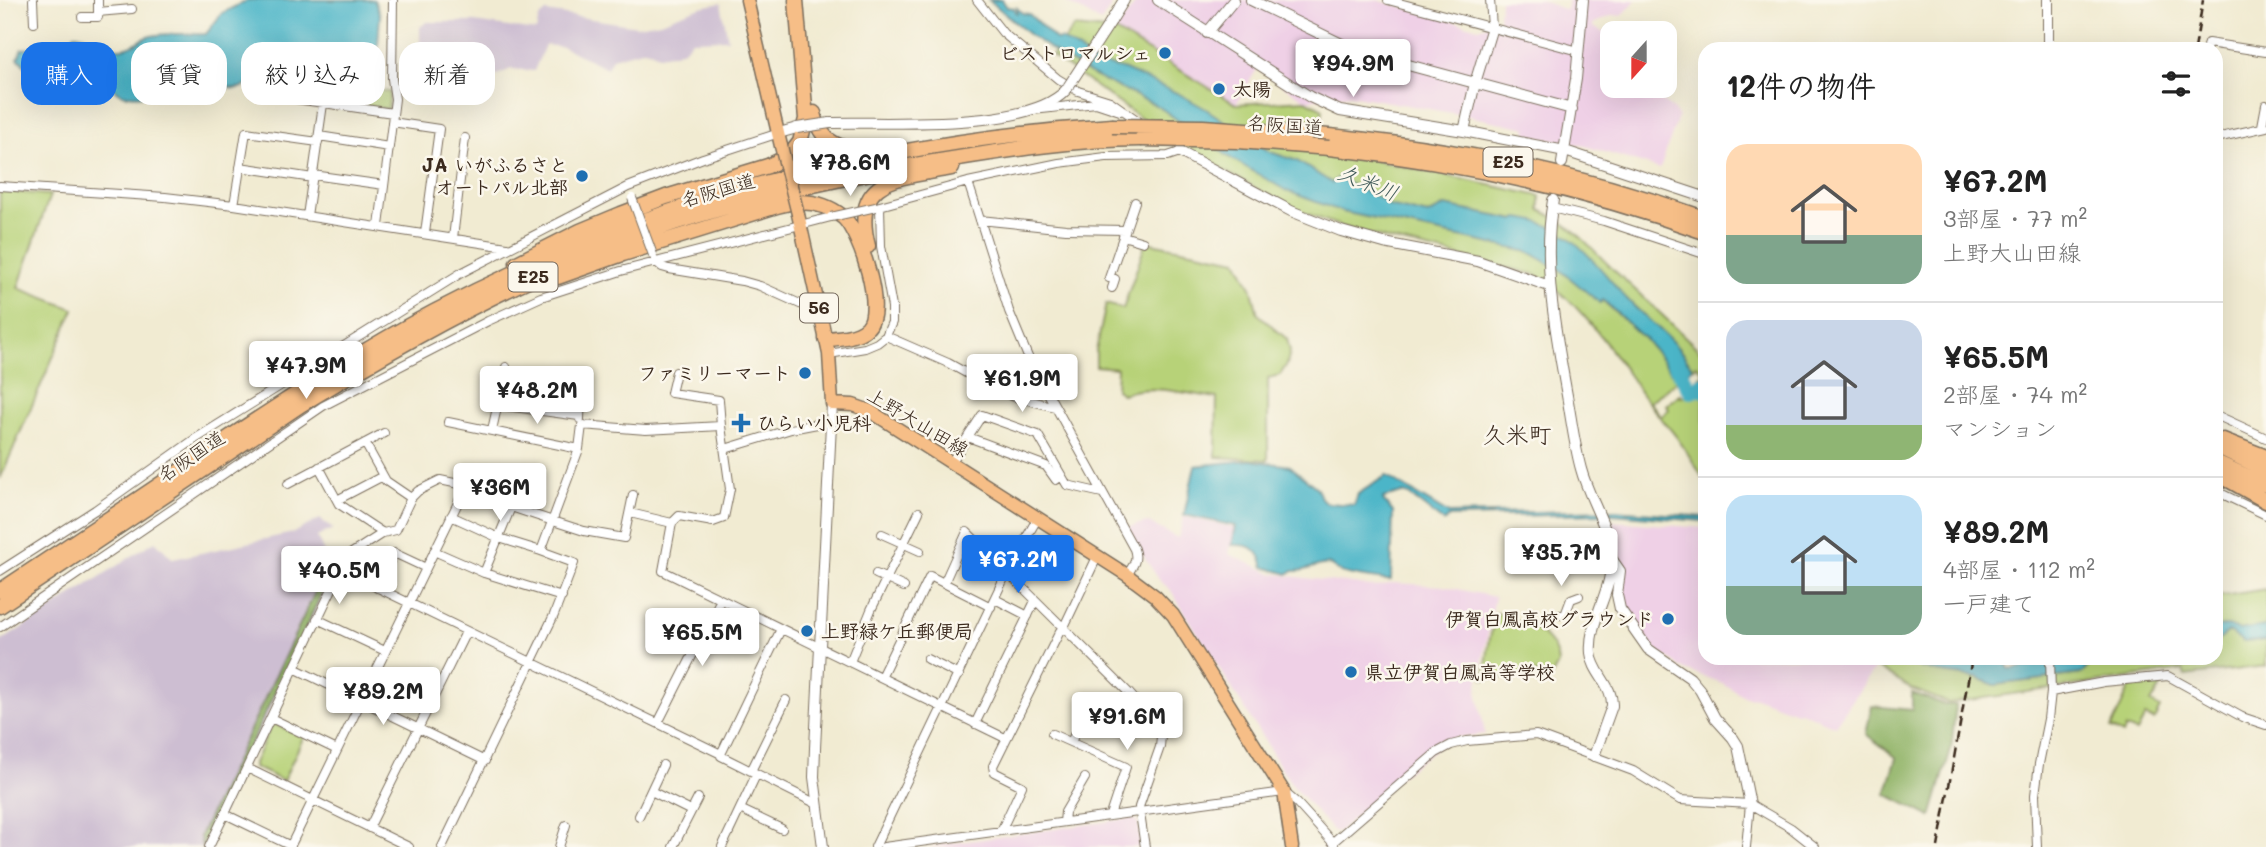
<!DOCTYPE html>
<html lang="ja">
<head>
<meta charset="utf-8">
<style>
  :root { --surface:#fff; --page:#f2f2f2; --text:#222; --muted:#767676; --line:#e0e0e0; --accent:#1a73e8 }
  body { margin:0; font-family:Mali,"Klee One",sans-serif; background:var(--page); color:var(--text); height:100vh; display:flex; flex-direction:column; font-size:26px; white-space:nowrap }
  * { box-sizing:border-box; margin:0 }
  p { font-size:23px; color:var(--muted) }
  .icon { flex:none; width:38px; height:38px; fill:none; stroke:currentColor; stroke-width:2; stroke-linecap:round; stroke-linejoin:round }
  .map { position:relative; flex:1; overflow:hidden }
  .sheet { position:absolute; left:1698px; top:42px; width:525px; height:623px; display:flex; flex-direction:column; background:var(--surface); border-radius:21px; box-shadow:0 7px 28px #0002 }
  .sheet>* { flex:none }
  .hud { position:absolute; left:21px; top:42px; width:665px; height:63px; display:flex; gap:14px }
  .needle { width:46px; rotate:201deg }
  .fabs { position:absolute; left:1600px; top:21px; display:grid; gap:14px }
  .fabs a { display:grid; place-items:center; width:77px; height:77px; border-radius:14px; background:var(--surface); box-shadow:0 7px 28px #0002; font-size:35px }
  .price { position:absolute; translate:-50% -60px; padding:0 16px; border-radius:7px; background:#fff; color:#222; font-size:23px; line-height:46px; filter:drop-shadow(0 2px 4px #0008) }
  .price::after { content:''; position:absolute; left:50%; top:42px; width:21px; height:16px; margin-left:-10px; background:inherit; clip-path:polygon(0 0,100% 0,50% 100%) }
  .price.on { background:var(--accent); color:#fff }
  ul { padding:0; list-style:none }
  li { display:flex; align-items:center; gap:21px; height:175px; padding:0 28px }
  li+li { border-top:2px solid var(--line) }
  li span { display:grid; place-items:center; flex:none; width:196px; height:140px; border-radius:21px; color:#555 }
  li>.icon { margin-inline-start:auto }
  span .icon { width:84px; height:84px; fill:#fffc; stroke-width:1 }
  li b { font-size:30px }
  h2 { display:flex; justify-content:space-between; align-items:center; height:84px; padding:0 28px; font-size:30px }
  .tag { padding:0 24px; border-radius:21px; background:var(--surface); box-shadow:0 7px 28px #0002; font-size:24px; line-height:63px }
  .tag.on { background:var(--accent); color:#fff }
  .map>svg:first-child { display:block }
</style>
</head>
<body>
<div class="map">
<svg width="2266" height="847" viewBox="0 0 2266 847">
  <rect width="100%" height="100%" fill="#fbf7ec"/>
  <filter id="ink" filterUnits="userSpaceOnUse"><feTurbulence type="fractalNoise" baseFrequency=".0143" numOctaves="2"/><feDisplacementMap in="SourceGraphic" scale="14" xChannelSelector="R" yChannelSelector="G"/><feConvolveMatrix kernelMatrix="1 2 1 2 8 2 1 2 1" color-interpolation-filters="sRGB"/></filter>
  <filter id="wash" filterUnits="userSpaceOnUse"><feTurbulence type="fractalNoise" baseFrequency=".00686" numOctaves="4" result="noise"/><feDisplacementMap in="SourceGraphic" scale="28" xChannelSelector="R" yChannelSelector="G"/><feGaussianBlur stdDeviation="1.57" result="paint"/><feColorMatrix in="noise" values="0 0 0 0 0 0 0 0 0 0 0 0 0 0 0 0 0 1.4 0 .05"/><feComposite in="paint" operator="in"/></filter>
  <g filter="url(#wash)">
    <rect width="100%" height="100%" fill="#f1ebd2"/>
    <path fill="#efd0e6" d="M1062,0h53l-14,22z
      M1138,0h238l103,28 20,-7 1,-21h40l26,10 2,-10h68l-14,16 -9,-1 -20,9v3l19,9v50h42l3,12 17,12 4,7 -18,52 -75,-23 -59,-12 1,-6 -69,-14 -109,-19 -43,5 -49,-31 -21,35 -121,-73z
      M1184,517l51,11 -6,26 45,20 102,13 17,-4 50,3 52,11 -18,93 8,44 -27,3 -16,7 -42,32 -62,56 -5,-1 -41,-46 -122,-196 -10,-8 -35,-53 22,-6 31,16z
      M1610,521l94,7v130h158l11,8 1,3 -39,57 -35,-15 -4,1 -38,-14 -12,-1 -26,-15 -35,-12 -34,-24 -27,-39 -2,-14 3,-18z
      M1133,818l5,4 4,25h-216z"/>
    <path fill="#cdbed2" d="M721,3l7,36 -36,1 -9,10 -12,4 -12,1 -14,-6 -33,9 -5,10 -44,-21 -18,-2 -11,26 -23,-2 -20,9 -40,-7 -4,-10 -11,-2 -2,9 -12,5 -7,-2 5,-8v-36l7,-5h47l62,9 3,-13 7,-6 91,14 23,-4 41,-15z
      M320,519l13,10 -16,8 17,37 -128,273h-206v-205l155,-101 18,18 120,-26z"/>
    <path fill="#b7d278" stroke="#797e4b" stroke-width="2" d="M1074,27l41,4 121,73 70,-4 17,9 -2,14 7,27 212,46v14c36,16 48,36 76,62 28,26 56,52 84,79l4,5v27l-4,-6 4,-3 -7,-9 -4,3 -14,-19 -52,-50 -111,-79 -71,-14 -17,9 -39,-9 -8,-7 -43,-21 -6,5 -35,-22 -27,-9 -64,-43 -81,-39 -26,-7 -35,-22z
      M1055,52l37,23 66,31 74,53 111,53 186,40 30,17 41,33 2,-2 43,39 33,41 -28,22 11,14 8,-7 -3,-4 14,-11 2,3 9,-6 13,2v87c-8,-14 -17,-28 -26,-41 -12,-16 -26,-30 -37,-46 -31,-44 -60,-92 -107,-119l-144,-34 -50,-14 -48,-18 -106,-58 -134,-94z
      M361,88l29,4 -2,17 -31,-4z
      M0,191l50,4 -32,93 56,21 -74,170z
      M1146,242l91,18 14,27 7,27 29,25 3,12 -3,13 -7,11 -12,3v82l-52,-3 1,-59c-29,-4 -67,-15 -95,-4l-6,-5 1,-21 -21,-2v-15l10,-47 17,5z
      M2266,589v37l-27,4 -12,-4 -11,1v-30z
      M1497,613c26,10 59,19 61,51l-7,13 -27,-7 -2,6 -38,3 6,-42z
      M2229,632l15,10 22,-2v26l-81,10 -2,-6 -234,33 -37,-14 -50,-31h28l46,14 41,6 18,7 86,-11 16,-16h119v-16z
      M2165,680l-14,23 9,5 -6,12 -9,-4 -8,16 -11,-4 -3,6 -12,-6 21,-45z
      M274,724l30,12 -21,45 -29,-14v-4l17,-38z"/>
    <path fill="#91b468" stroke="#666f43" stroke-width="2" d="M326,569l6,2 -130,276 -2,-11z
      M1912,693l34,12h10l-5,44 -20,68 -45,-23 11,-36 -31,-24 6,-28 40,4z"/>
    <path fill="#4bb5c8" stroke="#437073" stroke-width="2" d="M248,0h126l6,15 -4,59 -23,6 -49,-10 -12,3 -21,-7c-15,12 -28,30 -49,19 -8,-4 -15,-11 -24,-14 -13,-5 -31,2 -44,5l-11,19c-38,5 -32,-21 -56,-31 -14,-6 -44,2 -61,3l-8,-9 4,-9 32,-2 5,-5 12,-3 4,-5c16,1 29,15 46,14 12,0 20,-10 30,-12 17,-4 38,-1 55,-2l16,-21z
      M989,0h13l5,7 7,1 1,4 2,1v-5l5,5 7,1 27,26 5,-1 38,24 26,7 54,24 27,15 64,43 27,9 35,22 6,-5 43,21 8,7 39,9 17,-9 70,14 3,-2c53,5 76,45 109,81 15,17 36,31 50,48 5,6 11,14 16,21l-15,12 -33,-41 -42,-39 -3,3 -41,-34 -30,-17 -186,-40 -56,-21 -55,-32 -74,-53 -66,-31 -37,-23 -24,-16z
      M1250,460l40,6 27,22 4,10 5,5 28,2 4,-11 28,-18 63,38 164,-4 91,7v4l-92,-7 -163,3 -5,5 -35,-27 -7,-2 -19,5 1,4 9,10 -2,68c-5,1 -48,-6 -53,-9 -3,-2 -6,-5 -10,-7 -13,1 -22,8 -36,7l-4,3 -24,-7c-5,-19 -14,-23 -32,-22l4,-19 -52,-11 11,-49z
      M2227,626l12,4 27,-4v14l-22,2 -15,-10 -13,10v-15z
      M1890,658h114l5,11 88,-11 -16,16 -86,11 -18,-7 -41,-6z"/>
    <g fill="none" stroke-linecap="round" stroke-linejoin="round">
      <path stroke="#4bb5c8" stroke-width="16" d="M1672,358l19,33 10,-6 3,5"/>
    </g>
  </g>
  <g filter="url(#ink)">
    <g fill="none" stroke-linecap="round" stroke-linejoin="round">
      <defs>
        <path id="minor" d="M33,0l1,23
          M98,0v12l34,-3
          M977,0l26,33 55,46 20,12 32,10 34,24
          M1388,0l191,51
          M1490,0l2,27
          M82,17h16v-5
          M2206,49l2,-6 58,9
          M254,93l139,20
          M1033,110l63,-7 24,8
          M392,122l47,7 -14,104
          M2262,126l4,-21
          M319,136l70,11
          M2216,138l50,-11
          M240,167l73,11
          M313,175l71,10
          M968,182l41,129 19,46 106,192c4,11 -1,17 -7,26
          M0,186l165,11 69,8 273,42
          M234,205l12,-73 72,10
          M876,207l92,-25 91,-19 47,-6 62,-1 12,-4
          M1552,208l52,13 100,33
          M307,216l16,-112
          M980,220l86,9 59,1
          M379,226l16,-127 -3,-20 1,-79
          M1123,236l20,6
          M453,238l12,-100
          M655,261l7,6 7,2 73,12 18,5 40,18 19,4
          M1112,288l3,-9 -6,-1 26,-76
          M886,336l62,27 49,27 18,7 40,10
          M829,354l36,-6 12,-5 9,-7 6,-14v-15l-11,-61 -1,-40
          M676,372l-5,21 48,7 2,26
          M499,405l80,11
          M2216,415l50,23
          M580,419l1,-26
          M448,422l131,27
          M492,430l14,-63
          M968,437l78,29 10,14 6,-4
          M365,443l21,38 25,17
          M725,449l66,-20 42,-8
          M951,463l31,-48 56,20 29,50 35,8
          M319,467l20,37 44,29
          M288,484l96,-51
          M2216,491l50,24
          M337,500l46,-24
          M630,513l42,10 -9,48 342,167
          M451,516l48,22 42,13
          M882,534l38,17
          M434,551l50,22 78,24
          M341,570l380,184v2l96,48
          M0,571l95,-61 100,-71 266,-166 167,-86 75,-29 76,-25
          M484,573l27,-66
          M876,574l28,13
          M944,583l23,-51 162,161 27,31 5,12 -1,11 -21,60 6,40
          M377,588l17,-35 32,15
          M995,599l33,17
          M1549,615h16l6,-16 8,-3
          M317,619l68,32
          M0,627l323,-221 165,-85 53,-24 80,-26 210,-54
          M927,659l32,16
          M850,662l21,-52 48,-98
          M294,668l191,93
          M881,677l49,-101 61,31
          M2051,692l53,-10 64,-6 74,41 24,8
          M271,718l66,32
          M658,723l62,-122
          M975,724l60,-123
          M1052,734l74,33 -16,48
          M1071,742l21,-43 51,24 5,-7
          M721,754l60,-125
          M247,768l162,79
          M751,771l35,-71
          M651,791l40,20
          M740,809l42,20
          M225,814l66,32
          M639,816l24,-51
          M1064,822l1,-10 20,-34
          M369,828l97,-196
          M1001,831l21,-45 -28,-14 -1,-6 67,-135 3,-2 34,-72
          M1333,842l103,-89 15,-8 16,-4 69,-6 97,36 47,29 70,4 41,24 24,19
          M209,847l132,-277 3,-12 39,-25 13,-3 15,-32 7,-7 22,-11 33,7 38,20 42,14 31,10 40,7 9,-43
          M290,847l183,-375
          M442,847l112,-232 20,-52 -33,-12 38,-102 3,-24 64,5 75,-4 9,63 -6,29 -11,4 -34,-6 -7,7
          M559,847l7,-22
          M673,847l25,-49
          M722,847l34,-72
          M875,847l132,-275 30,-53
          M884,847l400,-55 13,11 37,41
          M1746,847l4,-43
          M2037,847l-2,-52 4,-31 9,-45 3,-27 -1,-34"/>
        <path id="tertiary" d="M1158,0l152,97 30,14 124,20 101,20 139,46
          M1251,0l105,51 216,58
          M1111,21l13,-21
          M1207,33l27,-33
          M2048,49v-49
          M830,123c56,-2 198,9 236,-33
          M1464,131l11,-48 17,-56
          M779,133l18,-5
          M1180,152l111,59 50,20 43,12 94,18 71,25
          M1562,163l14,-84 7,-79
          M1553,200c-11,65 2,127 13,190 5,26 8,54 15,79 8,30 26,54 30,85 4,35 -23,65 -20,99 2,20 22,32 21,53l-18,50
          M1611,558l9,13 -3,24 3,14 28,40 42,29 10,12 15,28 18,20 5,8 12,58
          M823,847l-9,-70 1,-29 17,-344"/>
        <path id="primary" d="M747,0l34,146
          M798,214l31,140 3,50 21,1 17,6 257,164 28,21 18,19 111,177 8,55"/>
        <path id="motorway" d="M814,113c8,38 37,38 69,36
          M1306,134c137,11 269,38 398,84
          M1329,148c129,14 253,40 375,84
          M868,246c-18,-70 32,-68 84,-78
          M517,263l63,-32 41,-17 45,-17 102,-31 21,-10 11,-14 6,-23 -10,-119
          M558,277l65,-23 154,-48c24,-7 46,-5 66,11 17,15 43,94 24,111 -10,9 -28,10 -41,11
          M2223,440l43,17
          M2216,446l50,24
          M2216,462l50,23
          M2216,473l50,28
          M0,591c77,-51 154,-102 230,-154 67,-44 134,-88 204,-125 209,-110 443,-171 678,-186
          M0,606l302,-202c77,-47 155,-92 237,-129 131,-59 271,-95 413,-116 62,-10 126,-20 189,-20"/>
      </defs>
      <use href="#minor" stroke="#7b6e5d" stroke-width="10"/>
      <use href="#tertiary" stroke="#7b6e5d" stroke-width="12"/>
      <use href="#primary" stroke="#7b6e5d" stroke-width="15"/>
      <use href="#motorway" stroke="#7b6e5d" stroke-width="17"/>
      <use href="#minor" stroke="#fff" stroke-width="8"/>
      <use href="#tertiary" stroke="#fff" stroke-width="10"/>
      <use href="#primary" stroke="#f6be87" stroke-width="12"/>
      <use href="#motorway" stroke="#f6be87" stroke-width="14"/>
      <path stroke="#3b2a1e" stroke-width="2.5" stroke-dasharray="10 5" stroke-linecap="butt" d="M2195,49l8,-49
        M1938,847l34,-189"/>
      <defs>
        <path id="minor-bridge" d="M632,198l21,57
          M831,217l45,-10"/>
        <path id="tertiary-bridge" d="M1066,90l45,-69
          M797,128l33,-5"/>
        <path id="primary-bridge" d="M781,146l17,68"/>
        <path id="motorway-bridge" d="M1112,126l91,1 103,7
          M1141,139l97,2 91,7"/>
      </defs>
      <use href="#minor-bridge" stroke="#7b6e5d" stroke-width="10" stroke-linecap="butt"/>
      <use href="#tertiary-bridge" stroke="#7b6e5d" stroke-width="12" stroke-linecap="butt"/>
      <use href="#primary-bridge" stroke="#7b6e5d" stroke-width="15" stroke-linecap="butt"/>
      <use href="#motorway-bridge" stroke="#7b6e5d" stroke-width="17" stroke-linecap="butt"/>
      <use href="#minor-bridge" stroke="#fff" stroke-width="8"/>
      <use href="#tertiary-bridge" stroke="#fff" stroke-width="10"/>
      <use href="#primary-bridge" stroke="#f6be87" stroke-width="12"/>
      <use href="#motorway-bridge" stroke="#f6be87" stroke-width="14"/>
    </g>
  </g>
  <g fill="#1f6fb2" stroke="#fbf7ec" stroke-width="2.5">
    <circle cx="1165" cy="53" r="7"/>
    <circle cx="1219" cy="89" r="7"/>
    <circle cx="582" cy="176" r="7"/>
    <circle cx="805" cy="373" r="7"/>
    <path d="M737.5 412.5h7v7h7v7h-7v7h-7v-7h-7v-7h7z"/>
    <circle cx="1668" cy="619" r="7"/>
    <circle cx="807" cy="631" r="7"/>
    <circle cx="1351" cy="672" r="7"/>
  </g>
  <g text-anchor="middle" stroke-width="5" stroke-linejoin="round" paint-order="stroke">
    <g fill="#fbf7ec" stroke="#75685c" stroke-width="2">
      <rect x="1483.5" y="147.5" width="49" height="29" rx="5"/>
      <rect x="508.5" y="262.5" width="49" height="29" rx="5"/>
      <rect x="800" y="293.5" width="38" height="29" rx="5"/>
    </g>
    <g font-size="18" font-weight="bold" fill="#3b2a1e">
      <text x="1508" y="168">E25</text>
      <text x="533" y="283">E25</text>
      <text x="819" y="314">56</text>
    </g>
    <g font-size="19" font-weight="bold" fill="#3b2a1e" stroke="#fbf7ec" text-anchor="end">
      <text x="1151" y="60">ビストロマルシェ</text>
      <text x="1233" y="96" text-anchor="start">太陽</text>
      <text x="568" y="172">JA いがふるさと<tspan x="568" dy="22">オートパル北部</tspan></text>
      <text x="791" y="380">ファミリーマート</text>
      <text x="757" y="430" text-anchor="start">ひらい小児科</text>
      <text x="1654" y="626">伊賀白鳳高校グラウンド</text>
      <text x="821" y="638" text-anchor="start">上野緑ケ丘郵便局</text>
      <text x="1365" y="679" text-anchor="start">県立伊賀白鳳高等学校</text>
    </g>
    <g font-size="19" fill="#3b2a1e" stroke="#fbf7ec">
      <text transform="translate(1285 125) rotate(4)" y="7">名阪国道</text>
      <text transform="translate(718 190) rotate(-16)" y="7">名阪国道</text>
      <text transform="translate(918 422) rotate(31)" y="7">上野大山田線</text>
      <text transform="translate(191 456) rotate(-34)" y="7">名阪国道</text>
    </g>
    <g font-size="21" font-style="italic" fill="#415b5a" stroke="#fbf7ec">
      <text transform="translate(1368 183) rotate(22)" y="7">久米川</text>
    </g>
    <g font-size="23" fill="#3b2a1e" stroke="#fbf7ec">
      <text x="1517" y="443">久米町</text>
    </g>
  </g>
</svg>
<div class="fabs">
<a><svg class="needle" viewBox="-14 -14 28 28"><path d="M0-13l5 13h-10z" fill="#e53935"/><path d="M0 13l5-13h-10z" fill="#767676"/></svg></a>
</div>
<b class="price" style="left:1353px;top:99px">¥94.9M</b>
<b class="price" style="left:850px;top:198px">¥78.6M</b>
<b class="price" style="left:306px;top:401px">¥47.9M</b>
<b class="price" style="left:1022px;top:414px">¥61.9M</b>
<b class="price" style="left:537px;top:426px">¥48.2M</b>
<b class="price" style="left:500px;top:523px">¥36M</b>
<b class="price" style="left:1561px;top:588px">¥35.7M</b>
<b class="price on" style="left:1018px;top:595px">¥67.2M</b>
<b class="price" style="left:339px;top:606px">¥40.5M</b>
<b class="price" style="left:702px;top:668px">¥65.5M</b>
<b class="price" style="left:383px;top:727px">¥89.2M</b>
<b class="price" style="left:1127px;top:752px">¥91.6M</b>
<div class="hud">
<a class="tag on">購入</a>
<a class="tag">賃貸</a>
<a class="tag">絞り込み</a>
<a class="tag">新着</a>
</div>
<section class="sheet">
<h2>12件の物件<svg class="icon" aria-label="filters" viewBox="0 0 24 24"><path d="M4 7h16M4 17h16"/><circle cx="9" cy="7" r="2"/><circle cx="15" cy="17" r="2"/></svg></h2>
<ul>
<li><span style="background:linear-gradient(#ffd9b3 65%,#7fa58c 0)"><svg class="icon" aria-label="home" viewBox="0 0 24 24"><path d="M3 11l9-7 9 7M6 9v11h12V9"/></svg></span><div><b>¥67.2M</b><p>3部屋 · 77 m²</p><p>上野大山田線</p></div></li>
<li><span style="background:linear-gradient(#c9d6e8 75%,#8fb573 0)"><svg class="icon" aria-label="home" viewBox="0 0 24 24"><path d="M3 11l9-7 9 7M6 9v11h12V9"/></svg></span><div><b>¥65.5M</b><p>2部屋 · 74 m²</p><p>マンション</p></div></li>
<li><span style="background:linear-gradient(#bfe0f5 65%,#7fa58c 0)"><svg class="icon" aria-label="home" viewBox="0 0 24 24"><path d="M3 11l9-7 9 7M6 9v11h12V9"/></svg></span><div><b>¥89.2M</b><p>4部屋 · 112 m²</p><p>一戸建て</p></div></li>
</ul>
</section>
</div>
</body>
</html>
